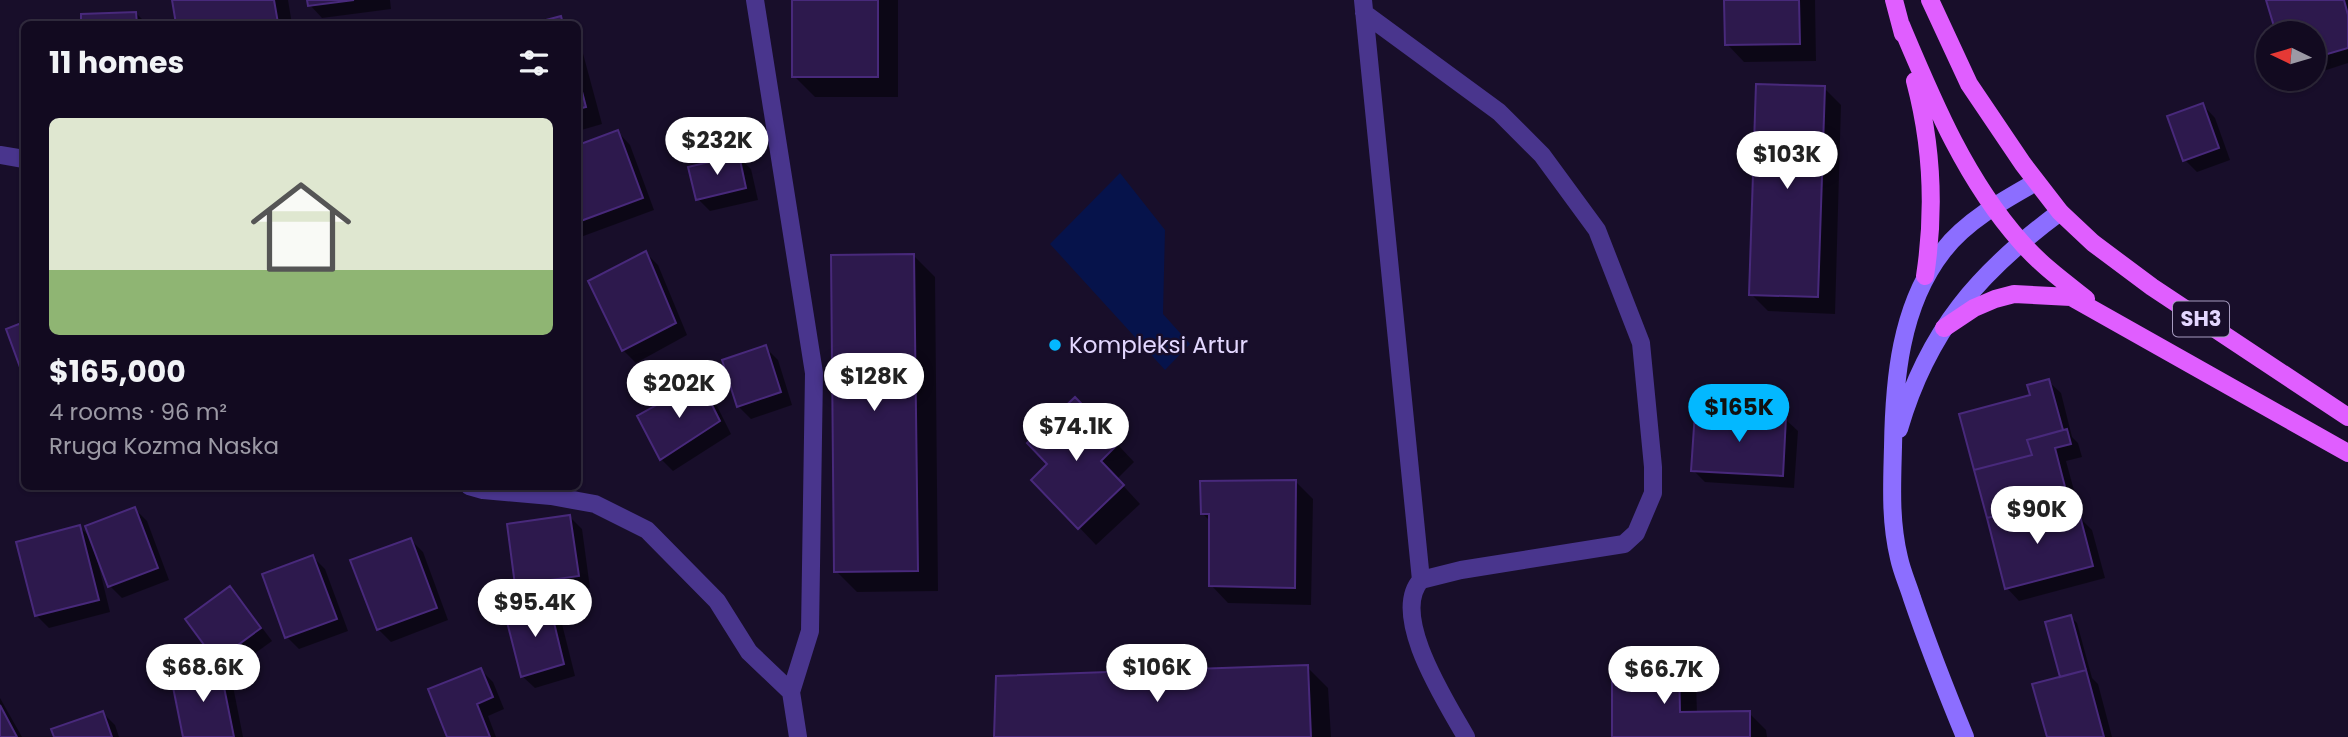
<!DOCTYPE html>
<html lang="en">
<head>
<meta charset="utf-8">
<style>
  :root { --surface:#120a20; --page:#1f182d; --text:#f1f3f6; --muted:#9c9aa5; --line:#312b3e; --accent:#03b8ff }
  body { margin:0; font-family:Poppins,sans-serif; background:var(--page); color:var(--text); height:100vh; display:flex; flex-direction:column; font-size:26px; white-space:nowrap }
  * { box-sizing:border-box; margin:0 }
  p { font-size:23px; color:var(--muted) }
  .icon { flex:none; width:38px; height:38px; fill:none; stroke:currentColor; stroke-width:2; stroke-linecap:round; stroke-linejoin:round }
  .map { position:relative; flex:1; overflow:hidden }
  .details { position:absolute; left:21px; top:21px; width:560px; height:469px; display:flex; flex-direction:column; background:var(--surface); border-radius:10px; box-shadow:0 2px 5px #0004,0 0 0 2px var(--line) }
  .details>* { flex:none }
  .needle { width:46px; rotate:275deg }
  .tools { position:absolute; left:2256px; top:21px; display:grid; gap:14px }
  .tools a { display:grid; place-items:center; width:70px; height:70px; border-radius:50%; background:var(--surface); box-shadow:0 2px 5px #0004,0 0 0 2px var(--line); font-size:35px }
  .price { position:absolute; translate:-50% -60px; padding:0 16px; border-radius:24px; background:#fff; color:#222; font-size:23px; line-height:46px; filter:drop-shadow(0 2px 4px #0008) }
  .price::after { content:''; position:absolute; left:50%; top:42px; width:21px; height:16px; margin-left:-10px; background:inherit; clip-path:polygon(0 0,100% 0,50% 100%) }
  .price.current { background:var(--accent); color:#111 }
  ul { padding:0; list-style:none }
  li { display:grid; align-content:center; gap:14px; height:371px; padding:0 28px }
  li span { display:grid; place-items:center; height:217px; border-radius:10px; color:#555 }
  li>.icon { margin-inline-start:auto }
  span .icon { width:126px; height:126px; fill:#fffc; stroke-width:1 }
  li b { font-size:30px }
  h2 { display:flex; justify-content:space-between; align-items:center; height:84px; padding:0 28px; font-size:30px }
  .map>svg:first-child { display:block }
</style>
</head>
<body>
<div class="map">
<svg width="2348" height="737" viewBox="0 0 2348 737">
  <rect width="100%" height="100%" fill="#180e2a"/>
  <path fill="#06134b" d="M1120,173l45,57 -2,84 27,30 -25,26 -115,-126z"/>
  <path fill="#0007" d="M174,0h114l4,24h-114z
    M309,0h81l1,9 -69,9 -12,-13z
    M793,0h105v97h-83l-21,-21z
    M1726,0h89l1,61 -72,1 -17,-18z
    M2268,0h80v63l-34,11v-41h-36z
    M136,13l11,11h-64v-9z
    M578,35l24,89 -24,7z
    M1824,88l17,17 -6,209 -67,-3 -17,-17z
    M2203,105l12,13 15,42 -33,12 -12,-12z
    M618,132l12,13 24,65 -76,28v-91z
    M738,157l13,12 7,31 -48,11 -12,-12z
    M646,253l12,12 29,70 -51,28 -13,-13 -32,-68z
    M914,256l21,21 3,314 -81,1 -21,-21z
    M24,324v47l-16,-40z
    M765,347l13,13 14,45 -41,14 -13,-13z
    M2048,381l13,12 11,44 6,6 4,14 -16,4 16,59 10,10 13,48 -86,23 -12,-13 25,-192z
    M700,384l12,12 19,38 -58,37 -12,-12z
    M1092,417l42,45 -17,17 23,25 -44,41 -62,-65z
    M1785,419l13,12 -4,57 -89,-6 -12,-12z
    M1296,482l17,17 -2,106 -83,-2 -17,-18v-63l-9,-9z
    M135,509l12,12 22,59 -47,18 -12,-12 -10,-27h-3l13,53 -61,16 -13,-13 44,-88 13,13z
    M570,517l12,12 8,59 -61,9 -12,-13z
    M411,540l12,12 25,68 -57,22 -13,-13z
    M313,557l12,12 23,62 -49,18 -12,-12z
    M230,588l12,13 30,40 -43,31 -12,-12z
    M548,604l12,12 15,60 -40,12 -13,-12z
    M2071,617l6,6 15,55 6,6 14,53h-63l13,-59z
    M1679,664l17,17 1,33 52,-1 17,17 1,7h-153z
    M1307,667l21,21 3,49h-335z
    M220,669l12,12 11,56h-58z
    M481,670l12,12 11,27 -16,7 8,21h-47z
    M0,698l22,39h-22z
    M103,713l12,12 4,12h-63z"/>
  <path fill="#2d194d" stroke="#48297b" stroke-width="2" d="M172,0h102l4,23 -102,1z
    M307,0h47l-46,6z
    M792,0h86v77h-86z
    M1724,0h75l1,44 -75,1z
    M2266,0h78l4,15v33l-34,10v-25h-38z
    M136,12l1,12h-56v-10z
    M561,16l2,8h-32z
    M578,76l8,31 -8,2z
    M1756,84l69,2 -7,211 -69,-2z
    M2203,103l16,45 -36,13 -16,-45z
    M618,130l25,68 -65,24v-77z
    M739,155l7,33 -50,12 -8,-33z
    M646,251l30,72 -54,28 -34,-70z
    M914,254l4,317 -84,1 -3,-317z
    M24,322v46l-3,2 -15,-41z
    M766,345l15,47 -44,15 -15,-47z
    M2049,379l14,51 -36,10 5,15 -58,15 -15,-56 71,-19 -3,-10z
    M700,381l20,40 -60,39 -23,-44z
    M1075,397l44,46 -18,18 23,24 -46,44 -47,-49 16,-16 -20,-21z
    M1695,412l91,5 -3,59 -92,-5z
    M2067,429l4,15 -16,4 18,70 -22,6 -6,-21 -58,15 -13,-48 58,-15 -5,-15z
    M1296,480l-1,108 -86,-2v-72h-8l-1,-33z
    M2045,503l6,21 29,-8 13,50 -88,23 -18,-71z
    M135,507l23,61 -50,19 -23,-61z
    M570,515l9,61 -64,9 -8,-61z
    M80,525l19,75 -64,16 -19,-74z
    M411,538l26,70 -60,22 -27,-70z
    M313,555l24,64 -52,19 -23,-64z
    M230,586l31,42 -45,33 -31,-42z
    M549,602l15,62 -43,13 -16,-63z
    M2071,615l15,55 -26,7 -15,-55z
    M1679,662l1,50 70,-1v26h-138v-74z
    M1308,665l3,72h-317l2,-61z
    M220,667l14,70h-51l-12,-60z
    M481,668l12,29 -16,7 13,33h-43l-19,-48z
    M2086,670l18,67h-57l-15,-53z
    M0,705l17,32h-17z
    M103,711l9,26h-58l-3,-8z"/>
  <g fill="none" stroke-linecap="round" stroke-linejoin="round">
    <path stroke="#49358d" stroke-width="18" d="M1363,0l58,580
      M1364,13l135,99 43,43 55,75 44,113 12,124v26l-17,40 -12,11 -163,26 -40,10c-32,35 26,123 45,157"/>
    <path stroke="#49358d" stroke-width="18" d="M755,0l59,373 -4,258 -19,61
      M0,155l24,4
      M469,486l14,4 68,6 44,8 52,26 70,71 32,51 42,40 7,45"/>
    <path stroke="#8c6eff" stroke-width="18" d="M1899,429c29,-99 80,-157 161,-217
      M1965,737c-19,-46 -37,-92 -53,-139 -4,-13 -10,-26 -13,-40 -9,-37 -7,-73 -6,-111 1,-66 7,-141 50,-196 23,-30 61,-51 93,-69"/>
    <path stroke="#e05eff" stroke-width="18" d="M1894,0l9,34
      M1930,0l39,84 54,80 37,48 33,31 59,44 196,130
      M1901,25c32,76 64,154 120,217 19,22 42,39 65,57
      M1915,81c17,64 20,130 10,195
      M1944,328l30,-20 21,-9 19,-5 57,3 277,156"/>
  </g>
  <circle fill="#03b8ff" stroke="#180e2a" stroke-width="2.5" cx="1055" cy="345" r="7"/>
  <g text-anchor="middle" stroke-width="5" stroke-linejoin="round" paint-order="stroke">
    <rect fill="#180e2a" stroke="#a69bbf" stroke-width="2" x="2173" y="301.5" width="56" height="35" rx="5"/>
    <g font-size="21" font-weight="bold" fill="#e3d7ff">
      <text x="2201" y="326">SH3</text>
    </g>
    <g font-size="23" fill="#e3d7ff" stroke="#180e2a" text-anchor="start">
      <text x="1069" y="353">Kompleksi Artur</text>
    </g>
  </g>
</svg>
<div class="tools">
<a><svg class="needle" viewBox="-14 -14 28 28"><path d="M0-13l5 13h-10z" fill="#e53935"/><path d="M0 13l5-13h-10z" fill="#9c9aa5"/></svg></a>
</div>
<b class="price" style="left:717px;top:177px">$232K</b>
<b class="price" style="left:1787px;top:191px">$103K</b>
<b class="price" style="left:874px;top:413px">$128K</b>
<b class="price" style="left:679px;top:420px">$202K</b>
<b class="price current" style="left:1739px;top:444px">$165K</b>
<b class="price" style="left:1076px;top:463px">$74.1K</b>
<b class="price" style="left:2037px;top:546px">$90K</b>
<b class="price" style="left:535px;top:639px">$95.4K</b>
<b class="price" style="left:203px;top:704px">$68.6K</b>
<b class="price" style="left:1157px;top:704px">$106K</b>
<b class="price" style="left:1664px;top:706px">$66.7K</b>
<section class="details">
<h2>11 homes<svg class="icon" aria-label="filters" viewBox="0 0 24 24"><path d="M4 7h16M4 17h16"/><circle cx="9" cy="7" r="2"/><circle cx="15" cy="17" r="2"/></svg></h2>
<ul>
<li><span style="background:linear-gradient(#dfe7d0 70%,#8fb573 0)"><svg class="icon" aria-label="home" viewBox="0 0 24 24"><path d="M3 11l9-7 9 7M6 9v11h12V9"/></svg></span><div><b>$165,000</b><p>4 rooms · 96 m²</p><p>Rruga Kozma Naska</p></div></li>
</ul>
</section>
</div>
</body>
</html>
